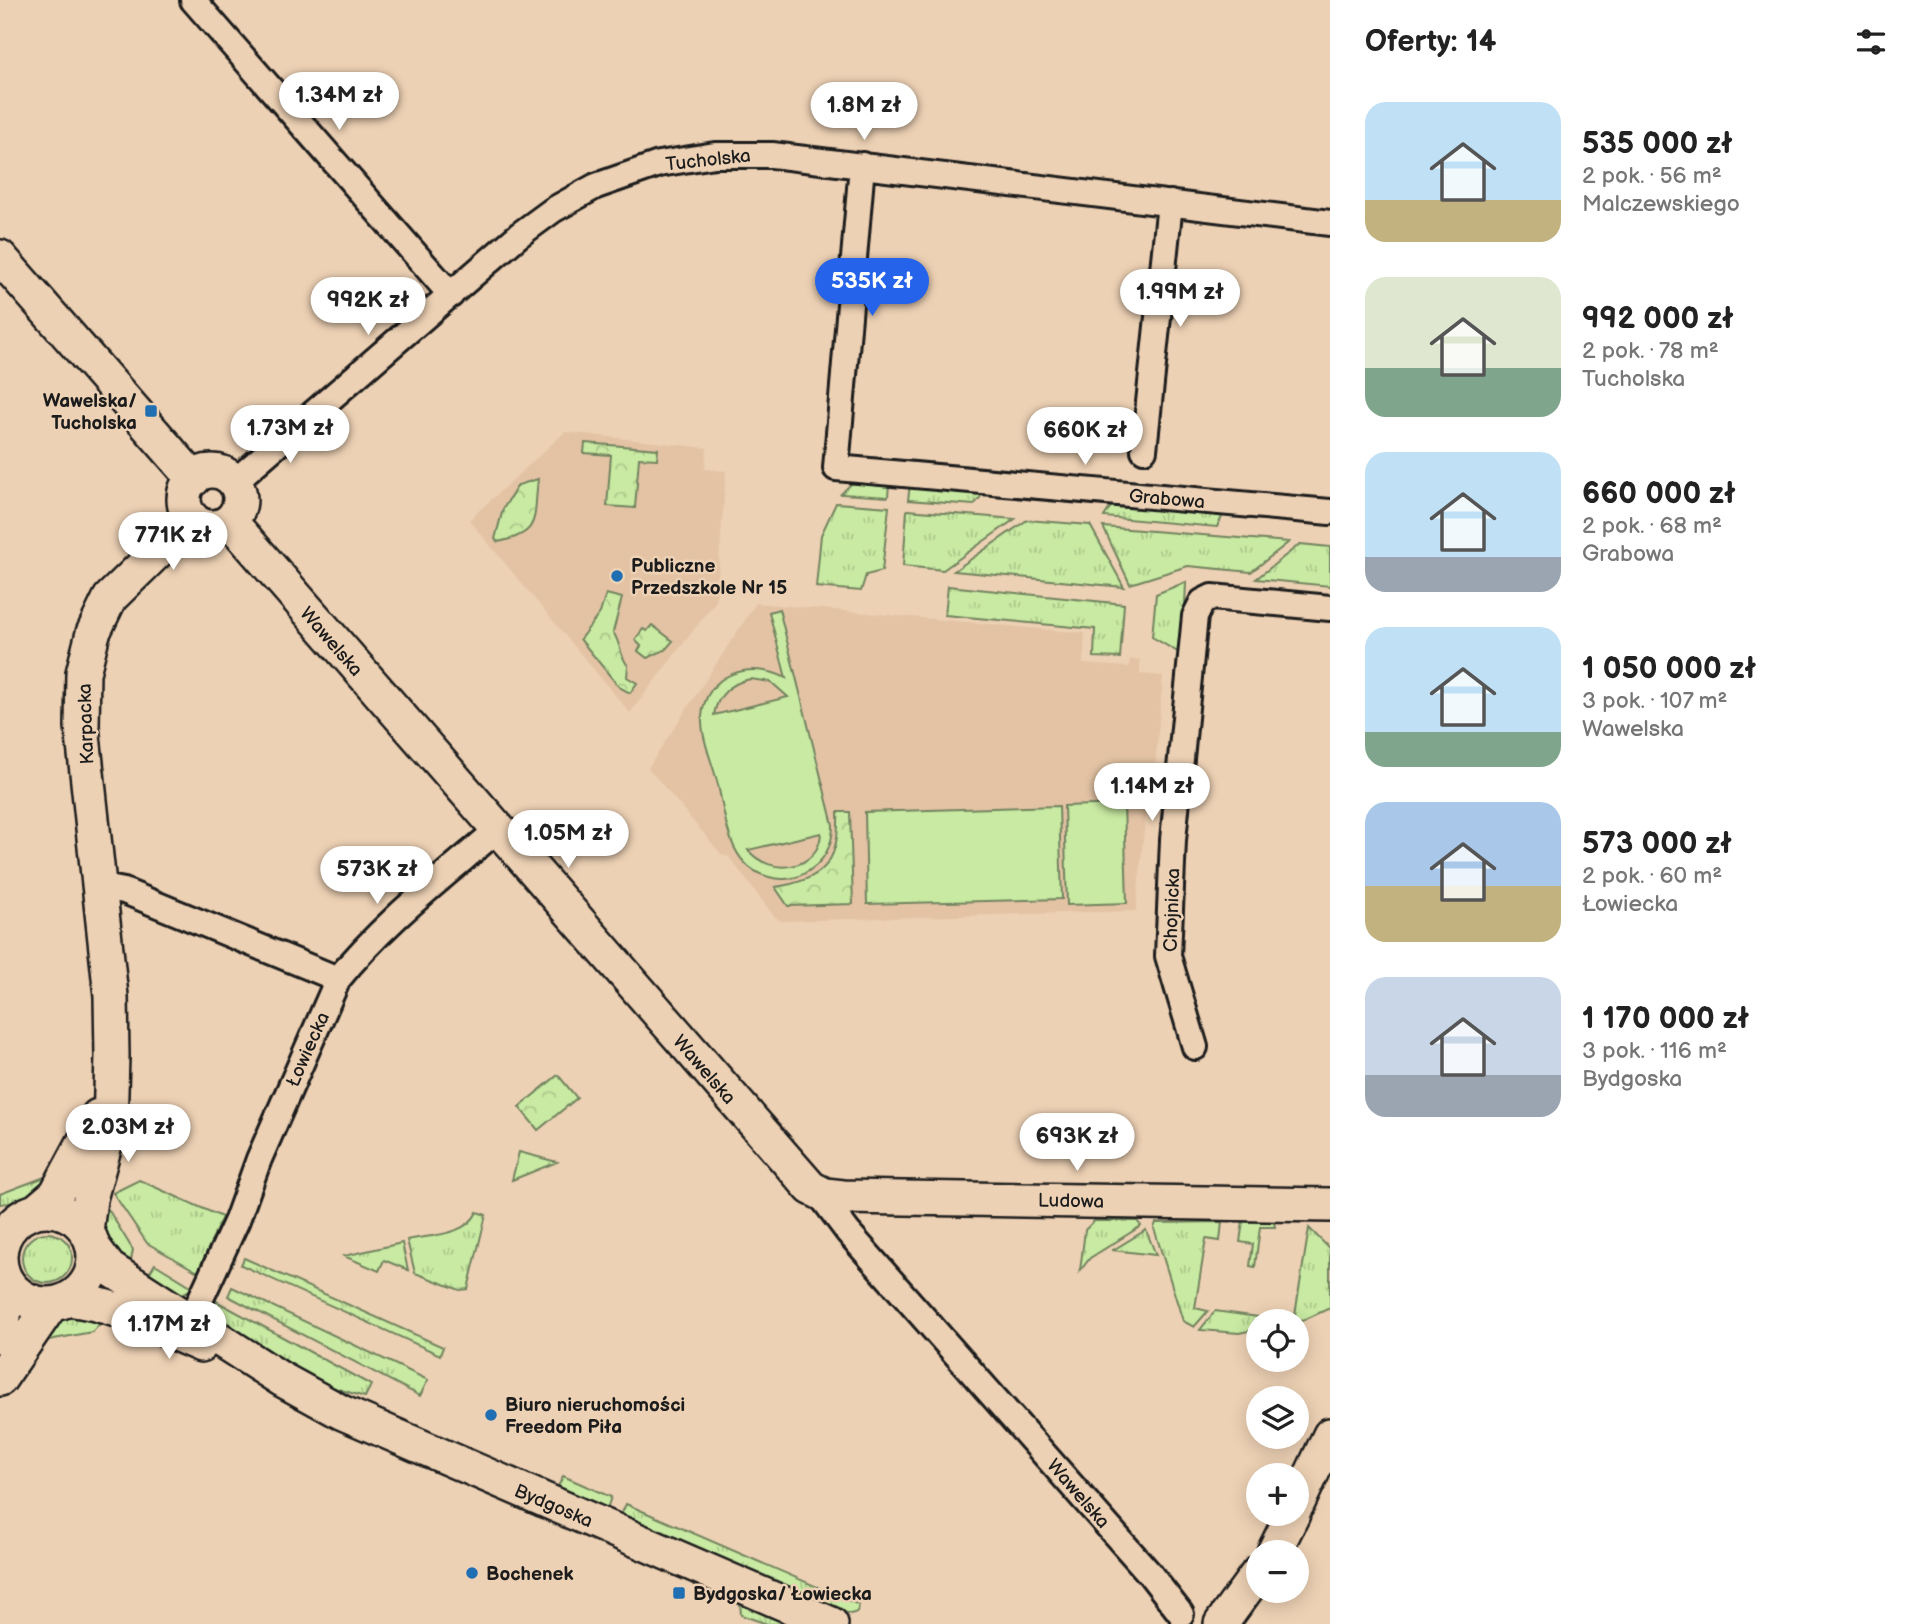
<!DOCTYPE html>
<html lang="pl">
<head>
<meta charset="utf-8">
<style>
  :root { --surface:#fff; --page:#f2f2f2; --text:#222; --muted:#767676; --accent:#2563eb }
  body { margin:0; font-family:"Balsamiq Sans",sans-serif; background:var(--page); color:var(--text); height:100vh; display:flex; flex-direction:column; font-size:26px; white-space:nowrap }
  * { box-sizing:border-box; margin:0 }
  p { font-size:23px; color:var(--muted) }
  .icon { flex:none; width:38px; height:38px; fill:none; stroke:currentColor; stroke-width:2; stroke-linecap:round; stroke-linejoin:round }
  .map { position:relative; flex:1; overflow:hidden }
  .sheet { display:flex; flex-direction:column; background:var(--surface); width:595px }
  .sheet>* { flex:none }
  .fabs { position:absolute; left:1246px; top:1309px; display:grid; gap:14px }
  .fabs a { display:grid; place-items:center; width:63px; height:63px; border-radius:50%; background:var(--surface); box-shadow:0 4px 18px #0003; font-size:35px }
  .price { position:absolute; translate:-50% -60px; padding:0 16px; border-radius:24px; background:#fff; color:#222; font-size:23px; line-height:46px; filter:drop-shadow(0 2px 4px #0008) }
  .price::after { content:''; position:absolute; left:50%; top:42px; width:21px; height:16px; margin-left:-10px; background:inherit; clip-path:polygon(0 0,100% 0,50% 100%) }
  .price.selected { background:var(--accent); color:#fff }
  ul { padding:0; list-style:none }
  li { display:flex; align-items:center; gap:21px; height:175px; padding:0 35px }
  li span { display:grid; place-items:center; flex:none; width:196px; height:140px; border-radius:21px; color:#555 }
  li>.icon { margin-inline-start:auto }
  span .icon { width:84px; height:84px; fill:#fffc; stroke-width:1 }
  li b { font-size:30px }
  h2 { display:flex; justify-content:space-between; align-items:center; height:84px; padding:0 35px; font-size:30px }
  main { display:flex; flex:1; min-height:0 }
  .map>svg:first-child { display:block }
</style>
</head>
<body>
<main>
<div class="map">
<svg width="1330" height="1624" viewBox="0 0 1330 1624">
  <defs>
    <pattern id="grass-tufts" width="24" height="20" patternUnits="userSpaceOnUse" patternTransform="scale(1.75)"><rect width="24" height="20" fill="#c8eaa2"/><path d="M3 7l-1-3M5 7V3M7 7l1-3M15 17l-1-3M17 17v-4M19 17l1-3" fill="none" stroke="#abc88b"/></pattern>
    <pattern id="forest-crowns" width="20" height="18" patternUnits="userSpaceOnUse" patternTransform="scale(1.75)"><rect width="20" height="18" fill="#c8eaa2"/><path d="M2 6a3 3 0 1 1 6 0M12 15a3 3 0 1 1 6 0" fill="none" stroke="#abc88b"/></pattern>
  </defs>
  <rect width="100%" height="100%" fill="#edd1b4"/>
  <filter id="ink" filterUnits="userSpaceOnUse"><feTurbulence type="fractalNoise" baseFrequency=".0143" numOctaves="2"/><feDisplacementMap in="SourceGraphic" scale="14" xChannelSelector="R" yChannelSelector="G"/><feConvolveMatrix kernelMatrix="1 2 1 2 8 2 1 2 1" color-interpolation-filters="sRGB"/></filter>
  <g filter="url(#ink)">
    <path fill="#e3c3a4" d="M565,432l142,16 -2,21 21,2 -10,130 -86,112 -161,-193z
      M756,603l329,30 -2,31 46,3 1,-8 10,1v14l23,2 -9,104h-5l-13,131 -355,10 -7,-5 -45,-59 -7,-2 -74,-87z"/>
    <path fill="url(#grass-tufts)" stroke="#72835f" stroke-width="2" d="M854,481l35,2 -1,14 -47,-3z
      M910,485l76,5 -12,15 -66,-5z
      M836,503l53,4 -7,64 -16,4 -5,16 -45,-4 5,-52z
      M1113,503l111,10 -7,14 -113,-10z
      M907,510l108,9 -72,51 -40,-4z
      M1027,520l63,5 34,62 -170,-16z
      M1103,527l186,15 -38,30 -63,-6 -58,18z
      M1300,544l30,3v39l-74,-7z
      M1186,582l-3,73 -31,-18 4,-43z
      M948,586l176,18 -4,54 -26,-1 1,-28 -150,-14z
      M519,1152l38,10 -45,18z
      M50,1175c-15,17 -26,28 -50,29v-10z
      M139,1180l83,37 -24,55 -51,-29 -34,-50z
      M103,1201l30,49 -3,15c-20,-14 -36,-41 -27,-64z
      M477,1212l9,3 -18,74 -8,1 -45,-17 -8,-33c24,-5 59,-4 70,-28z
      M1094,1221h43l4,5 -51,32 -10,13 5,-41z
      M1243,1221l31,1 1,5h-15l-5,40 -5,-1 3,-22 -13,-2z
      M1222,1222l-2,19 -14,-2 -11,69 13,3 -14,16 -11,-6 -29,-93 2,-5z
      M1309,1228l21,21v59l-33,15 -3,-2z
      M1146,1230l10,25 -44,-5h1z
      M22 1258a25 25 0 1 1 50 0a25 25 0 1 1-50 0Z
      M402,1243l6,27 -24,-10 -5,11 -35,-15z
      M244,1258l199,89 -3,8 -199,-90z
      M155,1264l39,24 -14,7 -33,-18z
      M232,1287l196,93 -8,16 -192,-100z
      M216,1301l155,84 -6,12 -51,-15 -95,-62 -5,-9z
      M1215,1311l50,7 1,3h-8v8l-19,4 -39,-3z
      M74,1315l29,6 -11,11 -49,9 15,-19z
      M563,1476l48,21 -5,15 -50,-21z
      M626,1504l233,101 -2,7 -6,2 -31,-9 -201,-86z
      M740,1603l53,21h-26l-26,-9z"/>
    <path fill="url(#forest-crowns)" stroke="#72835f" stroke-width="2" d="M585,443l73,6 -1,10 -18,-1 -4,50 -28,-2 4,-51 -27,-2z
      M538,479c-5,40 4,54 -40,63l-3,-3 8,-30 15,-24z
      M606,594l16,4 -9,34c8,12 6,22 15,34l-1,11 10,6 -7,10 -11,-6 -39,-48 20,-26z
      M652,625l21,16 -8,9 -18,8 -9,-7 3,-5 -6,-6 8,-11 4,2z
      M838,812h12l3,92 -65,2 -13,-19c49,-7 65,-25 63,-75z
      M558,1075l19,23 -39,32 -19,-23z"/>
    <path fill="#c8eaa2" stroke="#72835f" stroke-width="2" fill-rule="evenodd" d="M779,609l54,216c0,20 -9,38 -28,48 -10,6 -24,8 -36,4 -41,-10 -43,-58 -51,-92 -5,-21 -17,-47 -16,-68 3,-45 50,-57 84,-39l-17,-66zM750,679l21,3 17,15 -74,18c3,-20 17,-32 36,-36zM821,833c-2,38 -51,44 -73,17z
      M1124,804l3,99 -60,2 -3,-99z
      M1059,806l3,93 -195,5 -2,-92z"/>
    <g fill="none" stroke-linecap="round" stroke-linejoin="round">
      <defs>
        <path id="street" d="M193,0l258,295
          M862,165l-26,303 494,44
          M1144,450l26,-247
          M234,482l285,-247 34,-25 43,-24 63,-22 56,-9h57l558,68
          M98,886l26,5 214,88
          M1195,1047l-27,-91 5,-116 22,-224 7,-14 10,-5 118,11
          M818,1192l30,40 302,342 31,40
          M191,1320l46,-100 22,-61 79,-180c45,-56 105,-102 159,-149"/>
        <path id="secondary" d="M0,257l194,222
          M184 499a28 28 0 1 1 56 0a28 28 0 1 1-56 0Z
          M230,521l581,667 14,7 18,2 487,8
          M0 1257a47 47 0 1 1 94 0a47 47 0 1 1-94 0Z
          M36,1211l20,-17 42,-78
          M86,1232l4,-33 20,-72 2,-71 -1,-60 -29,-270 1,-53 10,-40 17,-35 82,-80
          M92,1245l17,23 172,111 60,33 490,212
          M68,1299c47,5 90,28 133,46
          M0,1336l10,-50
          M0,1379l51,-74
          M1297,1505l33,-70
          M1274,1552l19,-38
          M1221,1624l37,-51"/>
      </defs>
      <use href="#street" stroke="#1c1c1c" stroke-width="30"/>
      <use href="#secondary" stroke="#1c1c1c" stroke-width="38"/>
      <use href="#street" stroke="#edd1b4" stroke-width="24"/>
      <use href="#secondary" stroke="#edd1b4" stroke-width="33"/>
    </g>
  </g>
  <g fill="#1f6fb2" stroke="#edd1b4" stroke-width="2.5">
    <rect x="144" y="404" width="14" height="14" rx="3.5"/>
    <circle cx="617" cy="576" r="7"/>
    <circle cx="491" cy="1415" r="7"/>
    <circle cx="472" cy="1573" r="7"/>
    <rect x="672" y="1586" width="14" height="14" rx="3.5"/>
  </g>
  <g text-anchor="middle" stroke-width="5" stroke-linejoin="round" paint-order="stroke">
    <g font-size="19" fill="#1c1c1c" stroke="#edd1b4">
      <text transform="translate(708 159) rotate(-6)" y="7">Tucholska</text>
      <text transform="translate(1167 498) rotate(5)" y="7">Grabowa</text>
      <text transform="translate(332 641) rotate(49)" y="7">Wawelska</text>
      <text transform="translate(85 724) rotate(-92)" y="7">Karpacka</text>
      <text transform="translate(1171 910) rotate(-88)" y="7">Chojnicka</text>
      <text transform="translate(307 1049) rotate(-66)" y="7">Łowiecka</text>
      <text transform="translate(705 1069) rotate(49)" y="7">Wawelska</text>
      <text transform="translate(1071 1200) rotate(1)" y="7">Ludowa</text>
      <text transform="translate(1079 1493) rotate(49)" y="7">Wawelska</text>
      <text transform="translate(554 1505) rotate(23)" y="7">Bydgoska</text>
    </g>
    <g font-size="19" font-weight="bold" fill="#1c1c1c" stroke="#edd1b4" text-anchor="start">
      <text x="137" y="407" text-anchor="end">Wawelska/<tspan x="137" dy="22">Tucholska</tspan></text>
      <text x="631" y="572">Publiczne<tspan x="631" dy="22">Przedszkole Nr 15</tspan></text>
      <text x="505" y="1411">Biuro nieruchomości<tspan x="505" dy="22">Freedom Piła</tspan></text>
      <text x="486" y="1580">Bochenek</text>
      <text x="693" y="1600">Bydgoska/ Łowiecka</text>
    </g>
  </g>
</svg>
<div class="fabs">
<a><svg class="icon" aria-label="locate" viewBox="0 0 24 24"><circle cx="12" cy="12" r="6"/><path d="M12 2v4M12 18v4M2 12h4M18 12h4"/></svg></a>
<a><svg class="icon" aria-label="layers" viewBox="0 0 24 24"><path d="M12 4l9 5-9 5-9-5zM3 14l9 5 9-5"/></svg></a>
<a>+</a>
<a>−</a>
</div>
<b class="price" style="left:339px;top:132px">1.34M zł</b>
<b class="price" style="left:864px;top:142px">1.8M zł</b>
<b class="price selected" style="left:872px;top:318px">535K zł</b>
<b class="price" style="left:1180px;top:329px">1.99M zł</b>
<b class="price" style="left:368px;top:337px">992K zł</b>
<b class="price" style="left:290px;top:465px">1.73M zł</b>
<b class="price" style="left:1085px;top:467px">660K zł</b>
<b class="price" style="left:173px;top:572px">771K zł</b>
<b class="price" style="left:1152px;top:823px">1.14M zł</b>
<b class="price" style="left:568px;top:870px">1.05M zł</b>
<b class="price" style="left:377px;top:906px">573K zł</b>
<b class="price" style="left:128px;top:1164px">2.03M zł</b>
<b class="price" style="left:1077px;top:1173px">693K zł</b>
<b class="price" style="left:169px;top:1361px">1.17M zł</b>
</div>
<section class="sheet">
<h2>Oferty: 14<svg class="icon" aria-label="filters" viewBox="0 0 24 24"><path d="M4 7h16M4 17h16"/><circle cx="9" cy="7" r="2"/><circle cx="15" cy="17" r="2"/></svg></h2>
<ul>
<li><span style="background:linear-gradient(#bfe0f5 70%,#c2b280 0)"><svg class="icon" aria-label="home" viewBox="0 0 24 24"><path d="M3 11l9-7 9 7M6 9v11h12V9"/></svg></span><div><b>535 000 zł</b><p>2 pok. · 56 m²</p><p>Malczewskiego</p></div></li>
<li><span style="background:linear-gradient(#dfe7d0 65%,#7fa58c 0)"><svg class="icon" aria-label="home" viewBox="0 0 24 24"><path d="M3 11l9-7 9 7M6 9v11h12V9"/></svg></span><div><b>992 000 zł</b><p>2 pok. · 78 m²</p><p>Tucholska</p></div></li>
<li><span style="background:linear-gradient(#bfe0f5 75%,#9aa5b1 0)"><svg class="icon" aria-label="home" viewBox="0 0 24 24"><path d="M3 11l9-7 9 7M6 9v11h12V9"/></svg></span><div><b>660 000 zł</b><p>2 pok. · 68 m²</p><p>Grabowa</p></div></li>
<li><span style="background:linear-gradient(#bfe0f5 75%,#7fa58c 0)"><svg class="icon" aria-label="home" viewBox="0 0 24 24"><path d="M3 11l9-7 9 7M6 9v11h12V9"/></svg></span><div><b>1 050 000 zł</b><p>3 pok. · 107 m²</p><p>Wawelska</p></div></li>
<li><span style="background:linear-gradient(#a9c7e8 60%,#c2b280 0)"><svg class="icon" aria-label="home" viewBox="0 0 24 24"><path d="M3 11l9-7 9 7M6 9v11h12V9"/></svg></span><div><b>573 000 zł</b><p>2 pok. · 60 m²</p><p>Łowiecka</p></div></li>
<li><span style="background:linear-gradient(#c9d6e8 70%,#9aa5b1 0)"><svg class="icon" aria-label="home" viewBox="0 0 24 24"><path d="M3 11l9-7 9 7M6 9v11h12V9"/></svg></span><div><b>1 170 000 zł</b><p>3 pok. · 116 m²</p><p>Bydgoska</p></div></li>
</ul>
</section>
</main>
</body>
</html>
